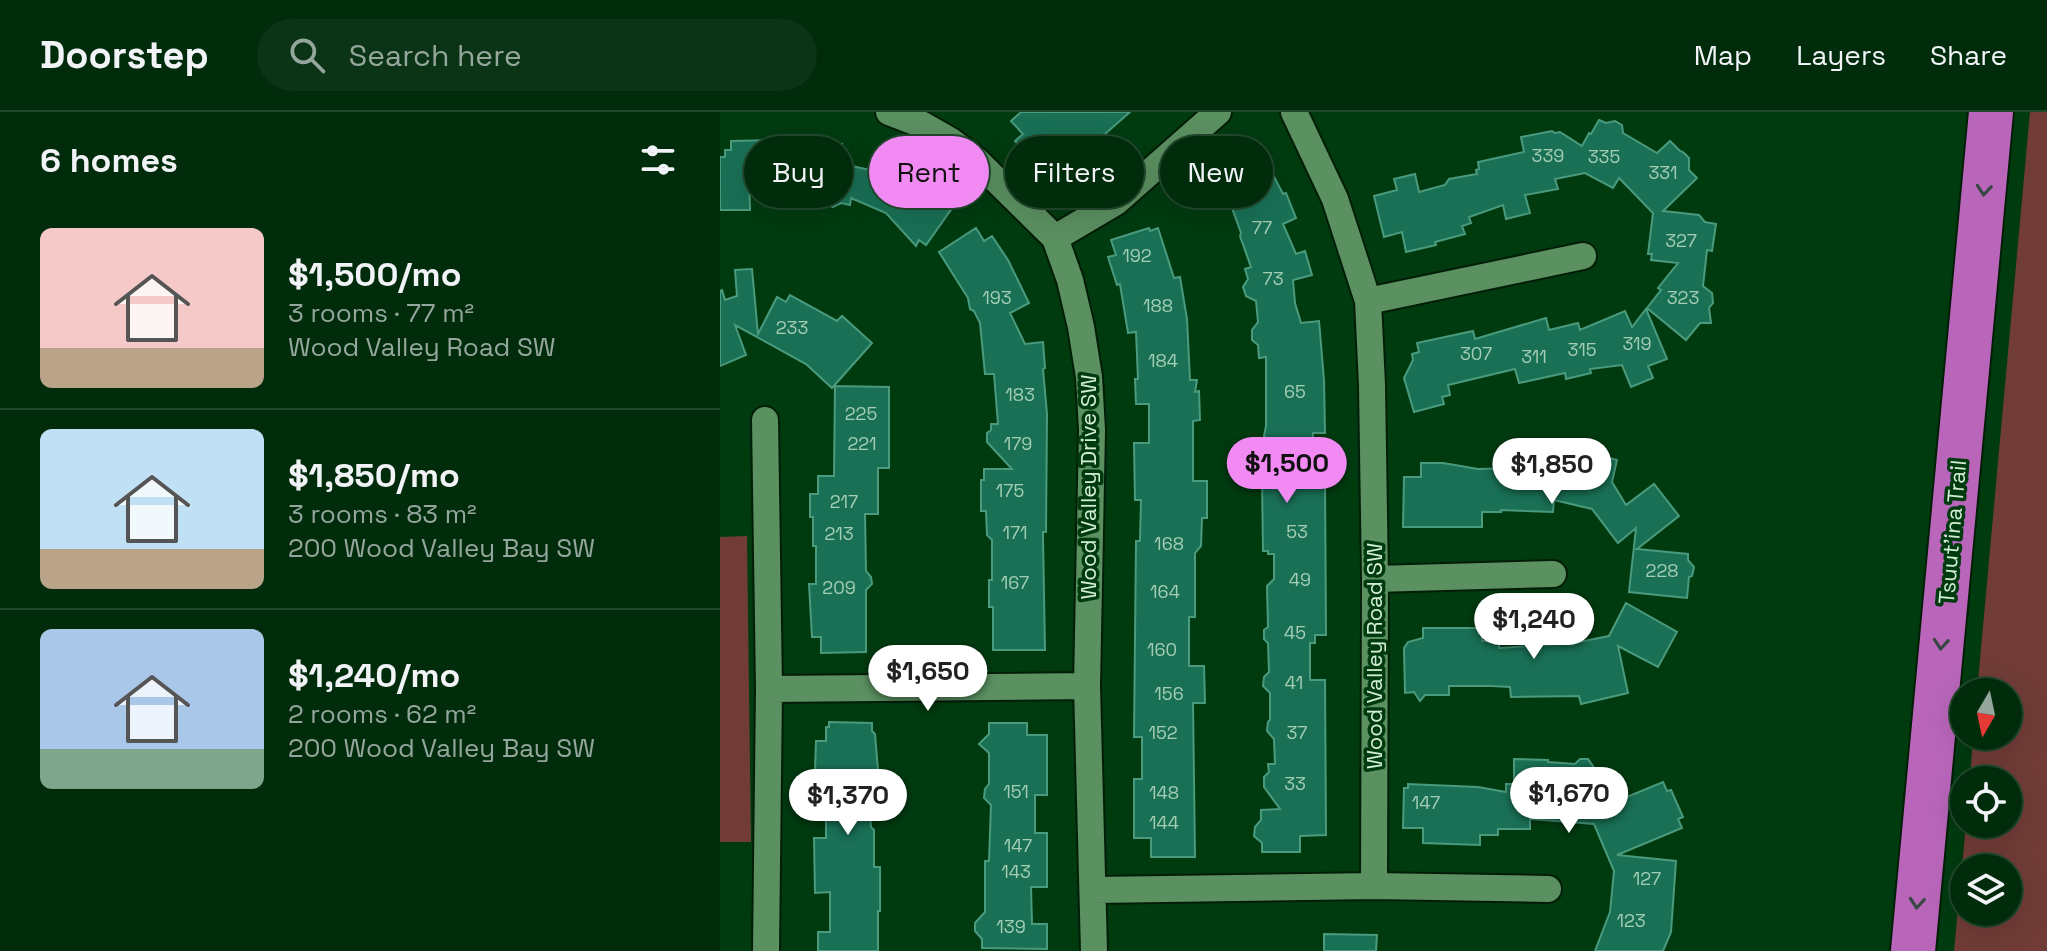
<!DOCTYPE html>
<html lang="en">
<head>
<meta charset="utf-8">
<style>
  :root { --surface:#002c0c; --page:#0a3415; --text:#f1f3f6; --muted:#95a79d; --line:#22482d; --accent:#f28af3 }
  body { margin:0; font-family:"Space Grotesk",sans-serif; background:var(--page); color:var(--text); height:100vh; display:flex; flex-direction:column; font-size:30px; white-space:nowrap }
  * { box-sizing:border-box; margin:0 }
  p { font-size:26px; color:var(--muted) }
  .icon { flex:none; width:44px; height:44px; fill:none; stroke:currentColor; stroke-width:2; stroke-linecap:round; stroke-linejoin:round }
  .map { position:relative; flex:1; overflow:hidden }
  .drawer { display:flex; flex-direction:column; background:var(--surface); width:720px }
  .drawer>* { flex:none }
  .hud { position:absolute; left:24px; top:24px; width:760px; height:72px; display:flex; gap:16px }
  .needle { width:52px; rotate:189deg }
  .tools { position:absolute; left:1230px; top:566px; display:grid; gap:16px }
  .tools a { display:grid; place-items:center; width:72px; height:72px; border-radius:50%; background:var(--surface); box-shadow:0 8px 32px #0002,0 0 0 2px var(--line); font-size:40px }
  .price { position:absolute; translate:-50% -68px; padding:0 18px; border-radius:28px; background:#fff; color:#222; font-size:26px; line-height:52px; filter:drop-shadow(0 2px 4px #0008) }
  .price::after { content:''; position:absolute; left:50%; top:48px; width:24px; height:18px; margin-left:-12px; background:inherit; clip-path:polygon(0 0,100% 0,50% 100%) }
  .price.active { background:var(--accent); color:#111 }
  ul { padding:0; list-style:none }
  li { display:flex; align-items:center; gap:24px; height:200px; padding:0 40px }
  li+li { border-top:2px solid var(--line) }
  li span { display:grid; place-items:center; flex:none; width:224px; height:160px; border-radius:12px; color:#555 }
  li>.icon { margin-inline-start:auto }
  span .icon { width:96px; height:96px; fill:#fffc; stroke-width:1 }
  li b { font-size:34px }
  h2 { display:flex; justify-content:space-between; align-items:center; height:96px; padding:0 40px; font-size:34px }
  .tag { padding:0 28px; border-radius:36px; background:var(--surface); box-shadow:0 8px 32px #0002,0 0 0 2px var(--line); font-size:28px; line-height:72px }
  .tag.active { background:var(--accent); color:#111 }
  header { display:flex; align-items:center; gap:48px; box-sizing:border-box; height:112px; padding:0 40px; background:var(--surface); border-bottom:2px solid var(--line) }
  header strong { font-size:38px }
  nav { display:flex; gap:44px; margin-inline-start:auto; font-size:28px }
  .search { width:560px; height:72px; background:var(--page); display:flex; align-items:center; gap:20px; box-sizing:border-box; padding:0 28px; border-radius:44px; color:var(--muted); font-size:30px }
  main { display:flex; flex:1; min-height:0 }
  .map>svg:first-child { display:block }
</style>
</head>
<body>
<header>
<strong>Doorstep</strong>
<div class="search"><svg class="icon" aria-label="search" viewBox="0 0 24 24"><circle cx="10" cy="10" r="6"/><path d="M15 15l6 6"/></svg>Search here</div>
<nav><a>Map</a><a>Layers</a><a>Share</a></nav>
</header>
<main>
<section class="drawer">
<h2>6 homes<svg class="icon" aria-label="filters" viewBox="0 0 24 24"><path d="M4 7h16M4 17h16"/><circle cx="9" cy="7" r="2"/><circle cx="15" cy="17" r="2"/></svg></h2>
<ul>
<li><span style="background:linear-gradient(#f6c9c9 75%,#b9a48a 0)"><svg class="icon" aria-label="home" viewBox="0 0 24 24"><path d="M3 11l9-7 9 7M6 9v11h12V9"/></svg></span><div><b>$1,500/mo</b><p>3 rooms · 77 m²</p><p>Wood Valley Road SW</p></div></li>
<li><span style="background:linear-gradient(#bfe0f5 75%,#b9a48a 0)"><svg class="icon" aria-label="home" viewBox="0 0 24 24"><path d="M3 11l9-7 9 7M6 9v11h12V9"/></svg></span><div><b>$1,850/mo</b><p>3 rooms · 83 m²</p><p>200 Wood Valley Bay SW</p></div></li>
<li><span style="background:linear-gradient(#a9c7e8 75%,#7fa58c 0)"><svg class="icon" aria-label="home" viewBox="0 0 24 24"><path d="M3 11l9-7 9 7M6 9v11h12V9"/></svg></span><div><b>$1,240/mo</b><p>2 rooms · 62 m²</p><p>200 Wood Valley Bay SW</p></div></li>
</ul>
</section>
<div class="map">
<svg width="1327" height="839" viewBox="0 0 1327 839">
  <rect width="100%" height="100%" fill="#003b10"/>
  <path fill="#713c37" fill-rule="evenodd" d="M1310,0h17v839h-93l12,-127h42v-44h-38l3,-44h35v-44h-31zM1244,756h44v44h-44z
    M27,424l4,306h-31v-305z"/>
  <path fill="#197055" stroke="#4a9a7d" stroke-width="2" d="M301,0h109l-25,22 12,12 -32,30 -12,-12 -12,12 -22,-23 -6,6 -18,-18 8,-7 -12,-13z
    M879,8l7,3 9,-2 7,4 1,8 34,20 13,-12 10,10 3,1 6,6v12l8,8 -34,33 36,4 6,7 11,2 -4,27 -5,-1 -4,36 9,7 1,10 -4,5 2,15h-11l-14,17 -39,-32 14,-18 -3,-2 20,-25 -27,-3 1,-6h-4l5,-41 -34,-35 -6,10 -28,-15 -30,6 3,10 -33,6 5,18 -24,6 -3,-14 -34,12 2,6 -9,3 3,8 -30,8 1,3 -30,7 -4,-20 -18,5 -10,-41 23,-6 -3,-11 21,-5 4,18 26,-7 4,-6 28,-5 -1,-4 3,-1 -1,-7 46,-10 -3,-15 31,-6 3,2 5,-1 22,14 7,-13 2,1z
    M100,27l22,5 -4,19 32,7 6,-13 15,6 1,-2 20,8 32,23 -2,3 13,9 -29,41 -7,-5 -3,6 -30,-33 -35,-15 -1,7 -9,-2 -8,4 -7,-2 -4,-7 -28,-6 -9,8h-7l-29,-25 1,35h-30v-53h5v-7h6v-9z
    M526,39l9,18 12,-6 16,31 3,-1 10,25 -13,6 13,30 9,-3 7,24 -19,5 2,23 6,20 18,-2 5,59 1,53h-12l-2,46h14l1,156h-11v8h-5v37h15l1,155 -26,1v16h-38v-9l-8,-7 1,-9 6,-7v-10l19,-1 -16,-22v-10l5,-5 -1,-8h7l-1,-25 -7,-8 1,-9 2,-2v-27l-7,-7 1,-9 5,-5 -1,-29 -4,-4v-9l4,-3 -1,-41 7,-7v-25h-6v-3h-5l-1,-72 6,-6 1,-31 -5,-6 2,-10v-69l-7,1 -1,-13 -6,-5v-10l6,-8 -2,-21 -10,-5 -3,-9 5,-8 -3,-10 6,-2 -11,-31 1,-3 -9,-25 -8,-16 -4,-1 -12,-21z
    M256,116l8,13 8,-5 16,24 21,43 -19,10 15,31 18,-2 2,26 -2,1 4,45 -1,118h-3v6l2,112h-52v-43h-4v-27h3v-40l-5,-5 -1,-24h-5v-31h3v-11h28l-25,-27v-9l4,-3v-6h7l-4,-50h-9l-5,-51 -6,-12 -4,-2 -2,-11 -29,-46z
    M429,116l1,3 8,-3 16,50 6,-1 7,42 3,61h7l-2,12 4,-1 1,29 -7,1v60h14v37h-5l-1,28 -6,7v64h-6v49h15l1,37h-12l2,154h-44v-19h-17v-59h8v-42h-8l2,-196h4l1,-41h-6l-1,-57h15v-39h-13l-1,-25h3l-2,-47 -8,1 -8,-49 -3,1 -9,-28 8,-2 -5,-15z
    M32,157l6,65 19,-37 9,5 4,-7 47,26 5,-5 30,27 -40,45 -26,-24 -71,-39 11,30 -26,11v-75l2,-1 3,10 12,-4 -2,-26z
    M926,197l21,50 -19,7 5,12 -22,9 -9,-22 -32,4 1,4 -25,6 -1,-6 -46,10 -4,-14 -67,16 2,10 -8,2 2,7 -30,8 -10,-34 9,-18 -1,-6 7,-2 -2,-9 56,-12 2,8 71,-21 3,12 29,-7 2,7 45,-19 7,16z
    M115,274l54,1v81h-11v46h-13l1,57 5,6 1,7 -6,6v62l-45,1v-16h-9l-3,-53h7v-38h-3v-29h-3v-23h8v-18h16z
    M797,337h19v4l36,1 1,-5 44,11 -5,22 14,23 28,-21 25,32 -42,33 51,5v6l6,7 -2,9 -3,1 -2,21 -58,-6 7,-64 -18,15 -26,-34 -38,-9 -1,12 -52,-2v2h-19v15h-79l1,-50h17v-14h22l35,6 34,-1z
    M906,491l51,29 -19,35 -40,-21 10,47 -47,11 -2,-8 -68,1 -1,-10 -18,-1h-43v9h-24l-5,6 -6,-9 -9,1 -1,-45 4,-6 15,-4v-10h59v13h17v7l75,-5 35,-7z
    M109,610l43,1v8l3,3 3,36h1v21h-6v8h-4l2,28 3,3v37h6v44h-2v40h-60v-19h12v-40l-15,1 -1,-55h12v-37h-13v-31h2l1,-29h10v-14h3z
    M269,611h38v12h20v60h-12v38h12v54h-16l1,37h15v25l-65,-1v-9l-7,-8v-8l10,-11v-51h4l2,-56 -7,-7 1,-9 4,-5v-31l-10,-9 10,-10z
    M794,647l34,1v2l27,2 5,-5h8l7,10h7l-4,40 65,-27 4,9 4,-1 12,27 -5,2 4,9 -65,27 59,6 -5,71 -8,19h-68l15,-39 4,-41 -20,-47 -64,-5v10h-32v6h-18v10l-57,-2v-15h-20l1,-40h4v-4l70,3 28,5v-8h8z
    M604,822l53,1 -1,16h-52z"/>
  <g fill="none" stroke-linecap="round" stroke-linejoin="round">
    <defs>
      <path id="street" d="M169,0l34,13 28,16 25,19 79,78 15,42 11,47 8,50 3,53 -5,256 7,265
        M335,126l61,-36 102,-90
        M648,189l215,-45
        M45,308l4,269 -3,262
        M655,467l178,-5
        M49,577l318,-3
        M654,774l174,3
        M374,778l280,-4 1,-307 -3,-194 -4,-84 -33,-102 -41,-87"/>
      <path id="highway" d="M1193,839l78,-839"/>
    </defs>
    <use href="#street" stroke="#031e07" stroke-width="30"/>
    <use href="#highway" stroke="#031e07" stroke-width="48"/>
    <use href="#street" stroke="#5b9061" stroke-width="26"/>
    <use href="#highway" stroke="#b966ba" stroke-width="44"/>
  </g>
  <defs><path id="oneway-chevron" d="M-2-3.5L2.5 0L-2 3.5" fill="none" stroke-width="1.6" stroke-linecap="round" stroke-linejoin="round" transform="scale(2)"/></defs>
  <g stroke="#384843">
    <use href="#oneway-chevron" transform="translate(1264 78) rotate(95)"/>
    <use href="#oneway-chevron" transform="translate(1221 532) rotate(95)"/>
    <use href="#oneway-chevron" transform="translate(1197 791) rotate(95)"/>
  </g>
  <g text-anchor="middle" stroke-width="7" stroke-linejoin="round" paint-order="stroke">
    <g font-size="18" fill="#a3ceb4">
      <text x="828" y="50">339</text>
      <text x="884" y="51">335</text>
      <text x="943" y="67">331</text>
      <text x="542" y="122">77</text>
      <text x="961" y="135">327</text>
      <text x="417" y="150">192</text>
      <text x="553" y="173">73</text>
      <text x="277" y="192">193</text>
      <text x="963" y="192">323</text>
      <text x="438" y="200">188</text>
      <text x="72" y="222">233</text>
      <text x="917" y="238">319</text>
      <text x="862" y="244">315</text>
      <text x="756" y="248">307</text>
      <text x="814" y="251">311</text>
      <text x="443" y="255">184</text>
      <text x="575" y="286">65</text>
      <text x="300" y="289">183</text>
      <text x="141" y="308">225</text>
      <text x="142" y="338">221</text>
      <text x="298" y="338">179</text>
      <text x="290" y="385">175</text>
      <text x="124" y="396">217</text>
      <text x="577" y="426">53</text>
      <text x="295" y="427">171</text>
      <text x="119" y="428">213</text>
      <text x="449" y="438">168</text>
      <text x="942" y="465">228</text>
      <text x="580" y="474">49</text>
      <text x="295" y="477">167</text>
      <text x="119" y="482">209</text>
      <text x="445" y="486">164</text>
      <text x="575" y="527">45</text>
      <text x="442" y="544">160</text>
      <text x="574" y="577">41</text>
      <text x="449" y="588">156</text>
      <text x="443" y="627">152</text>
      <text x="577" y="627">37</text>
      <text x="575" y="678">33</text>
      <text x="296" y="686">151</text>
      <text x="444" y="687">148</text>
      <text x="706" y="697">147</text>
      <text x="444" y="717">144</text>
      <text x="298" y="740">147</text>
      <text x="296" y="766">143</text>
      <text x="927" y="773">127</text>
      <text x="911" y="815">123</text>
      <text x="291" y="821">139</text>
    </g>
    <g font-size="22" fill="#d1edd3" stroke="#003b10">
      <text transform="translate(368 375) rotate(-90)" y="8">Wood Valley Drive SW</text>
      <text transform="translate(1232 420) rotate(-85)" y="8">Tsuut'ina Trail</text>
      <text transform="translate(654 544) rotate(-90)" y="8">Wood Valley Road SW</text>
    </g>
  </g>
</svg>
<div class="tools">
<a><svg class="needle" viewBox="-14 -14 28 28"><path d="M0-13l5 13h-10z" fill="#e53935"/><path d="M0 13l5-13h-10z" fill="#95a79d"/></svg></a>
<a><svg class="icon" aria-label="locate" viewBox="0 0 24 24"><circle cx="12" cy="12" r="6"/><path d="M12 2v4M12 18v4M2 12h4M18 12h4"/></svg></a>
<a><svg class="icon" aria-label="layers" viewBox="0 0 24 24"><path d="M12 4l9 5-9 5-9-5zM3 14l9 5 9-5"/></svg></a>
</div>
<b class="price active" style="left:567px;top:393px">$1,500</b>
<b class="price" style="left:832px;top:394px">$1,850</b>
<b class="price" style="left:814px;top:549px">$1,240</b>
<b class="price" style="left:208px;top:601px">$1,650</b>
<b class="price" style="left:849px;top:723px">$1,670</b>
<b class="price" style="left:128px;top:725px">$1,370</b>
<div class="hud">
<a class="tag">Buy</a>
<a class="tag active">Rent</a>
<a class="tag">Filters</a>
<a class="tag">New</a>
</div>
</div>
</main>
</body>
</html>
